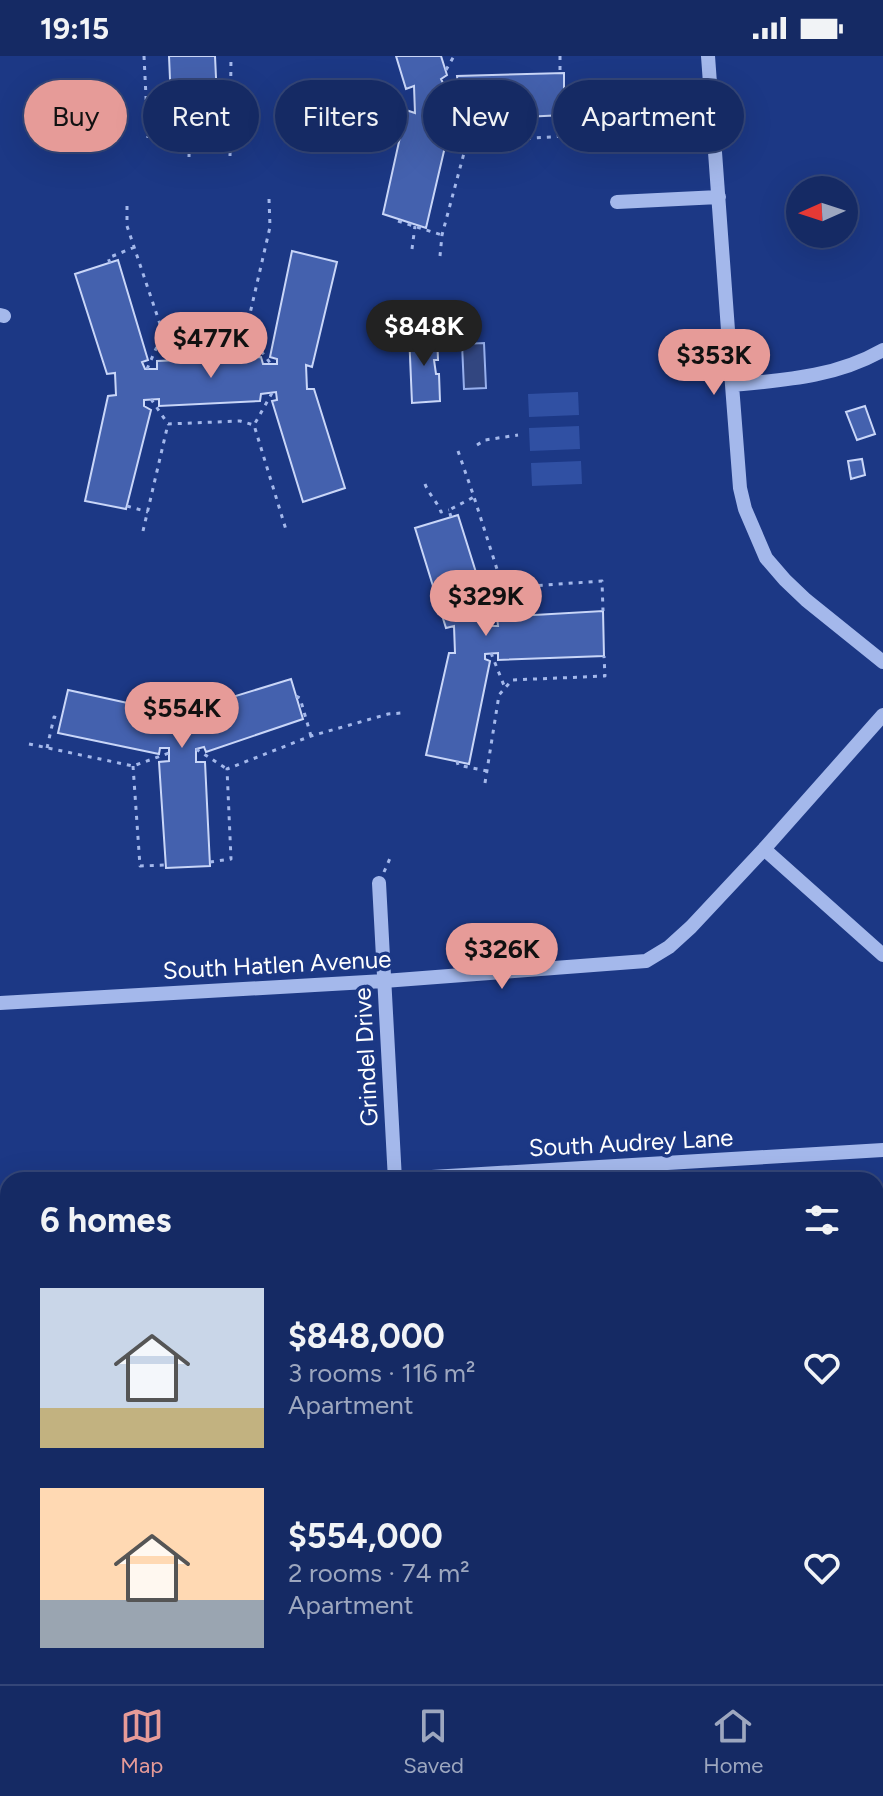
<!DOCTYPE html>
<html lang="en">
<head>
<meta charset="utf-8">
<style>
  :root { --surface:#152a64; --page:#1e326a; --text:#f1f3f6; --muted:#9da7bf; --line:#344678; --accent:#e69b98 }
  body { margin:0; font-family:Figtree,sans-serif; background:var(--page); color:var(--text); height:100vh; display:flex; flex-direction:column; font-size:30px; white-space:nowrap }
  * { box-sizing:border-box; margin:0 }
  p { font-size:26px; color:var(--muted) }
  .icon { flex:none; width:44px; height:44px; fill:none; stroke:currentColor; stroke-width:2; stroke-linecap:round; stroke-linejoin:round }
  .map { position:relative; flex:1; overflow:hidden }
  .drawer { position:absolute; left:0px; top:1116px; width:884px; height:512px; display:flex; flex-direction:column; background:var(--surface); border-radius:24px 24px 0 0; box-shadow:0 8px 32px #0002,0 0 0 2px var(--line) }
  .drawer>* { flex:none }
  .top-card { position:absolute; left:24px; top:24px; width:836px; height:72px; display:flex; gap:16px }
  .needle { width:52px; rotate:267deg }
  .controls { position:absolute; left:786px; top:120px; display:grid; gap:16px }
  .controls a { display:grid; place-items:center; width:72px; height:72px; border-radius:50%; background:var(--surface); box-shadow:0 8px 32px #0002,0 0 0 2px var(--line); font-size:40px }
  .price { position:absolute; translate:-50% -68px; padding:0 18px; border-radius:28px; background:var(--accent); color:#111; font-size:26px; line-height:52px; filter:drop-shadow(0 2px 4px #0008) }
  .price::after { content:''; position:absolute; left:50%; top:48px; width:24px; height:18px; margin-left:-12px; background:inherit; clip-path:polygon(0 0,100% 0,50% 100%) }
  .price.current { background:#222; color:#fff }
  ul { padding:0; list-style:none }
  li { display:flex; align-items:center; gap:24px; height:200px; padding:0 40px }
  li span { display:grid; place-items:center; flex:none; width:224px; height:160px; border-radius:0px; color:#555 }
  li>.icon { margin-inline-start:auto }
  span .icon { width:96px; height:96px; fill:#fffc; stroke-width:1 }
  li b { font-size:34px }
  h2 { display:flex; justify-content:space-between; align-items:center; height:96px; padding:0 40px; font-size:34px }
  .tag { padding:0 28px; border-radius:36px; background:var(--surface); box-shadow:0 8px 32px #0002,0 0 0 2px var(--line); font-size:28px; line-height:72px }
  .tag.current { background:var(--accent); color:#111 }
  .status { display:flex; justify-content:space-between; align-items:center; height:56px; padding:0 40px; background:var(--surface); direction:ltr }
  .status svg { height:22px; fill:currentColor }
  .menu { display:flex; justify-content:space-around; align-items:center; height:112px; border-top:2px solid var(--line); background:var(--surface); font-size:22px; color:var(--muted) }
  .menu a { display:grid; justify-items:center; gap:4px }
  .menu .current { color:var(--accent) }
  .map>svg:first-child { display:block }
</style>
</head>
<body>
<div class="status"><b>19:15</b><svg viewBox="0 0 49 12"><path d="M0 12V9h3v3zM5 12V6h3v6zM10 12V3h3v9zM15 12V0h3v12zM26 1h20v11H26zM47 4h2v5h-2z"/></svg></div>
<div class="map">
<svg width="883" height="1628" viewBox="0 0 883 1628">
  <rect width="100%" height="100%" fill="#1c3885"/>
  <path fill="#3050a3" d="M578,336l1,23 -50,2 -1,-23z
    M579,370l1,23 -50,2 -1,-23z
    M581,405l1,23 -50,2 -1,-23z"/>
  <path fill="#324680" stroke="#97b0ed" stroke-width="2" d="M484,287l2,45 -22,1 -2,-45z"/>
  <path fill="#4461ae" stroke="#c9d6f8" stroke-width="2" d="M169,0h46l2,43 -46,3z
    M396,0h45l6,19 -6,4 3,6h14l-1,-9 107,-3v42l-106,5v-6h-12l-3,5 8,2 -25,107 -43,-14 23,-104 9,3 -1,-27 -8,3z
    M292,195l45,11 -25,105 -6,-2 1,24h7l31,99 -42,14 -31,-101 5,-1 -1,-8 -15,2 -1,7 -101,5v-7l-15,1v6l7,4 -25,99 -41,-8 23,-105 8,-1 -1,-22 -8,1 -32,-100 43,-14 30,100 -6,2 3,7h12v-8l104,-4 2,7h14v-5l-7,-2z
    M409,277h28l1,27h-4l2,14h3l1,27 -28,2z
    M865,350l10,28 -18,6 -11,-28z
    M862,403l3,16 -14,4 -3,-18z
    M458,459l32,102 -6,3 3,6h11l-1,-9 106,-6 1,45 -106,4v-7l-13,1v5l5,2 -21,103 -43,-9 23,-102h6l-1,-27 -8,2 -31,-100z
    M291,623l12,40 -97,33 -2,-5 -8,2v13h9l5,104 -44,2 -7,-106 10,-1v-13h-9l-1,6 -101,-21 10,-43 101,22v7l22,-2 -1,-7z
    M876,1269h7v25h-7z
    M876,1372h7v18l-7,1z
    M876,1474h6l1,46h-7z
    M326,1620h48v8h-48z"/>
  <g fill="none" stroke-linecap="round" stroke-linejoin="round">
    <path stroke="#a4b8eb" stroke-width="3" stroke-dasharray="4 6" stroke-linecap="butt" d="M144,0l4,82
      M560,0v17
      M446,14l8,-14
      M467,86l99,-6 -2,-21
      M230,100l1,-100
      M189,101l1,-56
      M269,143l1,28 -24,104 25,33
      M127,150v20l36,107 83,-2
      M398,165l44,14
      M412,193l3,-23
      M440,200l2,-21 25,-93 -16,-21
      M110,207l-2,-5 27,-11
      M147,313l16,-36
      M272,337l-18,32 33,108
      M151,343l17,25 72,-3 14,4
      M477,389l8,-5 33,-5
      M458,395l16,46 29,91 99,-7 1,30
      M425,428c4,11 12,17 16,28l8,-2
      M127,450l21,6
      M451,461l-2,-7 25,-13
      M143,475l25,-107
      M489,559l14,-27
      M491,597l14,35
      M296,640l4,2 11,38
      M29,688l104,22 36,-13
      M47,692l7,-31 7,2
      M196,693l31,20
      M457,705l1,4 29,6
      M133,710l7,100 26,-1
      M485,727l14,-88 13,-15 93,-4 -1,-20
      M210,806l21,-3 -4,-90 84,-33 77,-22 14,-1
      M384,816l7,-16"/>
    <path stroke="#a4b8eb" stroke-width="14" d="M708,0l24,329 8,103 5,21 21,49 19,22 21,20 77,62
      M617,146l102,-5
      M0,259l4,1
      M732,329c53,-5 104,-8 151,-35
      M764,793l119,106
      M379,827l16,297
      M0,947l384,-22 262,-20 23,-14 22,-20 73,-78 119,-134
      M382,1124l501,-30
      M0,1147h8
      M876,1222h7
      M876,1433l7,-1
      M0,1512l8,-9
      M272,1620l1,8
      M612,1620l1,8
      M155,1628l1,-8
      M191,1628v-8"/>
  </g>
  <g text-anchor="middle" stroke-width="7" stroke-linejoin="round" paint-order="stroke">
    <g font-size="24" fill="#fff" stroke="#1c3885">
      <text transform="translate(277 909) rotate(-3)" y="8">South Hatlen Avenue</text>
      <text transform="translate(366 1001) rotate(-93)" y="8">Grindel Drive</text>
      <text transform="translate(631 1087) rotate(-3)" y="8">South Audrey Lane</text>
    </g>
  </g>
</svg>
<div class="controls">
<a><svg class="needle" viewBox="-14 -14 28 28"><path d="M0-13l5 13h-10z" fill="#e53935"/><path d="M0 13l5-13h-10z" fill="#9da7bf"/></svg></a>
</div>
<b class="price current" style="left:424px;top:312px">$848K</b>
<b class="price" style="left:211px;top:324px">$477K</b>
<b class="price" style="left:714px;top:341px">$353K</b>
<b class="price" style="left:486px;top:582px">$329K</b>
<b class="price" style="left:182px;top:694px">$554K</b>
<b class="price" style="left:502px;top:935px">$326K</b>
<div class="top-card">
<a class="tag current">Buy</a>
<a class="tag">Rent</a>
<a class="tag">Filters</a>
<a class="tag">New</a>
<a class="tag">Apartment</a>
</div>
<section class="drawer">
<h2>6 homes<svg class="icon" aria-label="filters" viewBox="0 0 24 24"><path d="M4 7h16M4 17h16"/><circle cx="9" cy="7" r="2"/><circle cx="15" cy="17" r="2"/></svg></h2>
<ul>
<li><span style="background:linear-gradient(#c9d6e8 75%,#c2b280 0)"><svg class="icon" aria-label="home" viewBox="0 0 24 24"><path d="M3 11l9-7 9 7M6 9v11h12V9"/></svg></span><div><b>$848,000</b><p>3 rooms · 116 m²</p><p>Apartment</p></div><svg class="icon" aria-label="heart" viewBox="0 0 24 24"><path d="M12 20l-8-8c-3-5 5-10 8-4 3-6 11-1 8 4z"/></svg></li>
<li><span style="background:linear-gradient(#ffd9b3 70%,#9aa5b1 0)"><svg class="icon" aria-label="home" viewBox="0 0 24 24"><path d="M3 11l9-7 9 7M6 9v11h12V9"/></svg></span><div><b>$554,000</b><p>2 rooms · 74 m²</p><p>Apartment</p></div><svg class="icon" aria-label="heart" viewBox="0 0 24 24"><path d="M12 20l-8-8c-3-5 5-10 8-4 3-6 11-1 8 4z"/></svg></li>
</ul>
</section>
</div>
<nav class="menu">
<a class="current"><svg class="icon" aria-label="map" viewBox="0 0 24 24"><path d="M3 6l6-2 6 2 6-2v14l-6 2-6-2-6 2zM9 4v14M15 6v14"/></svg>Map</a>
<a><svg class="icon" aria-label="saved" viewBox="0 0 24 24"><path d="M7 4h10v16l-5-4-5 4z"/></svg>Saved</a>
<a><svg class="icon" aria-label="home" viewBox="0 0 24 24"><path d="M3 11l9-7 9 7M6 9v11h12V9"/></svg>Home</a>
</nav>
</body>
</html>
